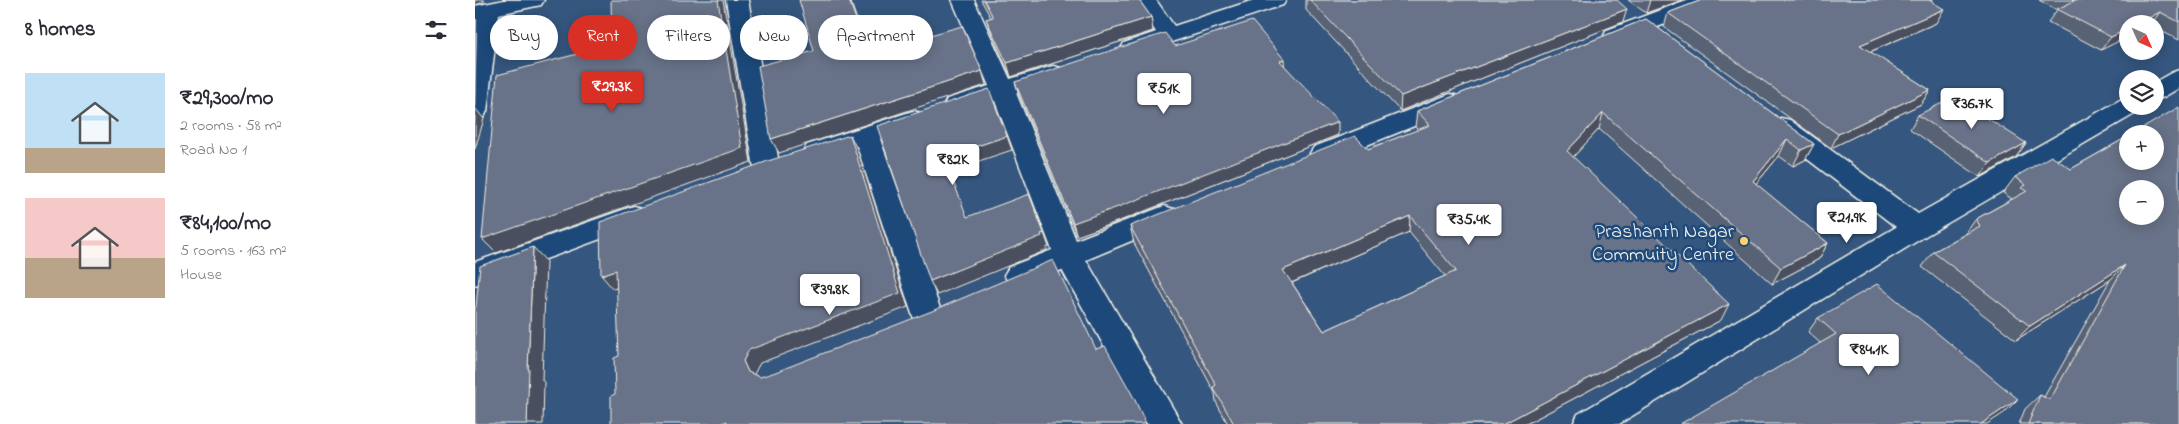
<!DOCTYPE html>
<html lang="en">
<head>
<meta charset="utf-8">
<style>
  :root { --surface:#fff; --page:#f7f7f7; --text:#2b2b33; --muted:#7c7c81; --accent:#d93025 }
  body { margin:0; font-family:"Indie Flower",sans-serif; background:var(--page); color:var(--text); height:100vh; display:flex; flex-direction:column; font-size:19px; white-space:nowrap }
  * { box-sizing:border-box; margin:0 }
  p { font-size:16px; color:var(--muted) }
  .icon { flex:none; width:28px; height:28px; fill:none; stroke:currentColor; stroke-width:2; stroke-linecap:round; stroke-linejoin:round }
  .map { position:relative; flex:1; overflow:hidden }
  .side { display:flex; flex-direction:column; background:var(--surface); width:475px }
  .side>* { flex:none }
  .top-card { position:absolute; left:15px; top:15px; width:475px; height:45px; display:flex; gap:10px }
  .needle { width:32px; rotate:135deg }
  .controls { position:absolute; left:1644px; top:15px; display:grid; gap:10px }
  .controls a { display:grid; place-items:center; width:45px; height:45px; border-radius:50%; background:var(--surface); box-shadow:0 2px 12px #0003; font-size:25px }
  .price { position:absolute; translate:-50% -42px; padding:0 11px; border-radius:5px; background:#fff; color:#222; font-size:16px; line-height:32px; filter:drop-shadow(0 1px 2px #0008) }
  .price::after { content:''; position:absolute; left:50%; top:30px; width:15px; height:11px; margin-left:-8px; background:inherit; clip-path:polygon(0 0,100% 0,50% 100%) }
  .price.selected { background:var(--accent); color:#fff }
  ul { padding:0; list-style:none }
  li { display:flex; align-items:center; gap:15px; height:125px; padding:0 25px }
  li span { display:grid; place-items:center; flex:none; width:140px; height:100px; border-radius:0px; color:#555 }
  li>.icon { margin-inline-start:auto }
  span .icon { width:60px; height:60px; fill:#fffc; stroke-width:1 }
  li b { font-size:21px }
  h2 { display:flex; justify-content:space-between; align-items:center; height:60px; padding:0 25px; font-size:21px }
  .pill { padding:0 18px; border-radius:22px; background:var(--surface); box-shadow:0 2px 12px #0003; font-size:18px; line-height:45px }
  .pill.selected { background:var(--accent); color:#fff }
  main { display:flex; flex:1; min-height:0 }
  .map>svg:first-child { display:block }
</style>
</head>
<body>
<main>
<section class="side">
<h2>8 homes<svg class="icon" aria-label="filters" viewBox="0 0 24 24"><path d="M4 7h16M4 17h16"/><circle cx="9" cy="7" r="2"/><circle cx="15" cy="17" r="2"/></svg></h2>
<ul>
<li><span style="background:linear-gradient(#bfe0f5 75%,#b9a48a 0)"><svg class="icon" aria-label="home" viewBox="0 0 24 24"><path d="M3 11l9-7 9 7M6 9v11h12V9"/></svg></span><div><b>₹29,300/mo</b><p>2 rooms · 58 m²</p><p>Road No 1</p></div></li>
<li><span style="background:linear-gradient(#f6c9c9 60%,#b9a48a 0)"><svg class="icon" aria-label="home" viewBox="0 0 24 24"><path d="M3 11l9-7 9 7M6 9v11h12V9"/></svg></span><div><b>₹84,100/mo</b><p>5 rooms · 163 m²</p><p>House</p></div></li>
</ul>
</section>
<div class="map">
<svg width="1704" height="424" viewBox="0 0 1704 424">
  <rect width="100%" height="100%" fill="#35567e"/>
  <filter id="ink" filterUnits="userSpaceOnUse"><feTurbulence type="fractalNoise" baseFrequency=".02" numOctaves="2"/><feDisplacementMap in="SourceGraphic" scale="10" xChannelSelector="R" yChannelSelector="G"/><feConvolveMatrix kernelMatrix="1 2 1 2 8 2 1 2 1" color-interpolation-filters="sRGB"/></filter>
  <g filter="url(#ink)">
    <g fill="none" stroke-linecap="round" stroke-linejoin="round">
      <defs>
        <path id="minor" d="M29,0h40l-3,5 -42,9 -12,97 -3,6 -9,2 2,-100 -2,1v-14z
          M251,0h22l32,168 -4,6 -9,3 -9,-3 -4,-6z
          M477,0h22l36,79 43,-13 8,2 4,5 -4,5 -45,15 60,147 88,-34 10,3 4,7 -4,7 -88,37 96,164h-35l-85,-154 -43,16 -10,-3 -5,-8 5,-8 43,-17 -57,-149 -39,12 -9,-2 -3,-6 3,-6 42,-13z
          M659,0h22l18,26 80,-26h32l-3,5 -151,50 -8,-2 -3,-5 3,-5 32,-11z
          M1212,0h31l-3,5 -92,35 -8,2 -8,-2 -3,-5 3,-5z
          M1704,70v18l-15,9 -9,3v-18l16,-9z
          M975,94l9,2 3,6 -3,6 -127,51 -9,3 -9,-3 -4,-6 4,-6z
          M1652,98v8h14l-3,6 -211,123 -308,189h-46l5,-10 318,-187 -124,-95 -4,-6 4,-6 9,-2 9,2 128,94 202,-114z
          M438,111l9,2 3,6 -3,6 -42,14 62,175 -4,9 -11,3 -11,-3 -4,-9 -55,-168 -41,14 -9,-3 -4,-6 4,-6z
          M159,206l10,3 4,7 -4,7 -169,62v-23z"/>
      </defs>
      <use href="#minor" stroke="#f4f1e8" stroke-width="3"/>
      <use href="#minor" fill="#1f4a7a" fill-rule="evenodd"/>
    </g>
    <path fill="#596275" stroke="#f4f1e8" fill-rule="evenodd" d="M506,0h158l12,17 2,14 -142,46 -20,-45 -5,-13 5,-1z
      M831,0h311l6,22 -223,89 -94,-101z
      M1153,0h54l-36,13z
      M1227,0h231l-2,1 5,22 -66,29 60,38 -9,14 -90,44 -167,-121 4,-14z
      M1564,0h140v40l-24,-12v-4h-28l-26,26 -53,-28 9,-12z
      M1171,19l168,125 -9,16 -12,6 -14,-10 -23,28 72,59 -9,16 -47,25 -173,-155 -26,28 148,163 -195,104h-298l-12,-22 -1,-9 -81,-150 -4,-17 238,-77 50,-19 -3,-3 2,-16zM934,232l36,44 -121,55 -32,-48z
      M700,46l109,19 54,70 -216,85 -45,16 -58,-141 -4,-13z
      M1443,115l108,28 -10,14 -36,20 -70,-48z
      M1652,137l52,287h-160l6,-15 15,-14 4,2 66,-117 -94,60 -94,-73 11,-15 32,-18 11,-15 36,-20 -9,-6 12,-16 56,-8z
      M1343,318l186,95 -184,-70 -12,-11z"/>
    <path fill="#49505f" stroke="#f4f1e8" d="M0,0h9v2l-9,3z
      M243,0h5l28,162 -255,91 -14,-14z
      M374,0h1l24,67 -6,-14z
      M1175,0h32l-36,13z
      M1152,9l-4,13 -223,89 1,-15z
      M1469,9l-8,14 -83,36 7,-14z
      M1685,12l-9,12h-14z
      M676,17l2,14 -142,46 -4,-14z
      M1652,29v8l-26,13 10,-13z
      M809,59l1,13 -5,-11z
      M507,71l4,14 -207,68 -8,-14z
      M1455,90l-9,14 -90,44 7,-14z
      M0,108l9,11 -9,30z
      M1128,113l-4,16 -36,39 4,-17z
      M863,122v13l-216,85 -45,16 -4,-13z
      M375,135l7,14 51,158 -148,56 -6,11 5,12 -11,-14 -5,-11z
      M532,136l5,14 -63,21 -5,-14z
      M1312,139l-8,17 -34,41 8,-16z
      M1551,143l-10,14 -36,20 10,-14z
      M1339,144l-9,16 -12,6 8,-16z
      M935,216l-1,16 -125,54 -1,-16z
      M569,233l5,14 -3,1 1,2 -110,45 -7,-14z
      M1353,243l-9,16 -47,25 9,-16z
      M58,247l13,14 -4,119 2,2 -1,42h-16l1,-55z
      M1650,265l-15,15 -94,60 14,-14z
      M141,270l12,14 -15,5 -12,-14z
      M1254,304l-8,16 -195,104h-23z
      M1543,399l-14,14 -17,11h-6z"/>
    <path fill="#687288" stroke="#f4f1e8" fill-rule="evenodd" d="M136,0h107l24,148 -260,91 15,-164 115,-30z
      M324,0h50l19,53 94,-27 20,45 -211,68 -13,-73 56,-15z
      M509,0h155l12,17 -144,46 -21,-44 7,-2z
      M835,0h307l10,9 -226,87z
      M1227,0h227l15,9 -84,36 70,45 -92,44 -170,-121z
      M1597,0h107v22l-19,-10 -23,12h-10v5l-16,8 -54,-28 17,-8z
      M1171,19l168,125 -13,6 -14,-11 -34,42 75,62 -47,25 -178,-155 -36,38 162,153 -226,120h-269l-21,-37 3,-2 -86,-159 225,-90 13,13 62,-24 -13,-14zM935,216l46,55 -132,60 -41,-61z
      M777,21l32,38 -4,2 58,61 -220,85 -45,16 -58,-141 150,-49 10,13z
      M514,89l18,47 -63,21 23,60 62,-23 15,39 -3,1 1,2 -112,45 -53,-155z
      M1479,97l72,46 -36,20 -72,-48z
      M1704,107v317h-151l12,-29 10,5 75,-135 -95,61 -97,-74 47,-26 -4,-7 51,-28 -6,-3 5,-3 -11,-8 36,-21 20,13 56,-32v24h28v-27h-22zM1652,189h28v27h-28z
      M375,135l50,158 -151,57 -6,11 5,11 12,5 13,-4 159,-62 121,-51 43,89 9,-3 29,52 12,26h-419v-3l-7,3h-109v-28l4,-2 -1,-36 5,-2 -3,-86 -15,5 -1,-53 168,-61z
      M58,247l-5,122h1l-2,55h-52v-117h1l4,-41z
      M1402,284l141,115 -37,25h-301l156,-90 -18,-16z"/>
  </g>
  <circle fill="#ffd166" stroke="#1f4a7a" stroke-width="2" cx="1269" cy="241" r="5"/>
  <g text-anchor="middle" stroke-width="5" stroke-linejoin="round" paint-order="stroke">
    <g font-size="20" fill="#f4f1e8" stroke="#1f4a7a" text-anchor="end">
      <text x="1259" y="237">Prashanth Nagar<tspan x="1259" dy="23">Commuity Centre</tspan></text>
    </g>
  </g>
</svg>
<div class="controls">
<a><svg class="needle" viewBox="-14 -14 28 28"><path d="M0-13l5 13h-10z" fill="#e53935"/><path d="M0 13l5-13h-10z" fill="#7c7c81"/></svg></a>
<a><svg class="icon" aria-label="layers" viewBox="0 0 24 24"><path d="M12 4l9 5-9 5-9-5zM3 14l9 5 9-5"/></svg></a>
<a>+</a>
<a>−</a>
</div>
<b class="price selected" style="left:137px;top:113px">₹29.3K</b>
<b class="price" style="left:689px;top:115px">₹51K</b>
<b class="price" style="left:1497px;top:130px">₹36.7K</b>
<b class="price" style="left:478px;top:186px">₹82K</b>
<b class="price" style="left:1372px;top:244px">₹21.9K</b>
<b class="price" style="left:994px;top:246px">₹35.4K</b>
<b class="price" style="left:355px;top:316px">₹39.8K</b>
<b class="price" style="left:1394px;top:376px">₹84.1K</b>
<div class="top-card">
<a class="pill">Buy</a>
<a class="pill selected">Rent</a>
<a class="pill">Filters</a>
<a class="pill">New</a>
<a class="pill">Apartment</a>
</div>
</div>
</main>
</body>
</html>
